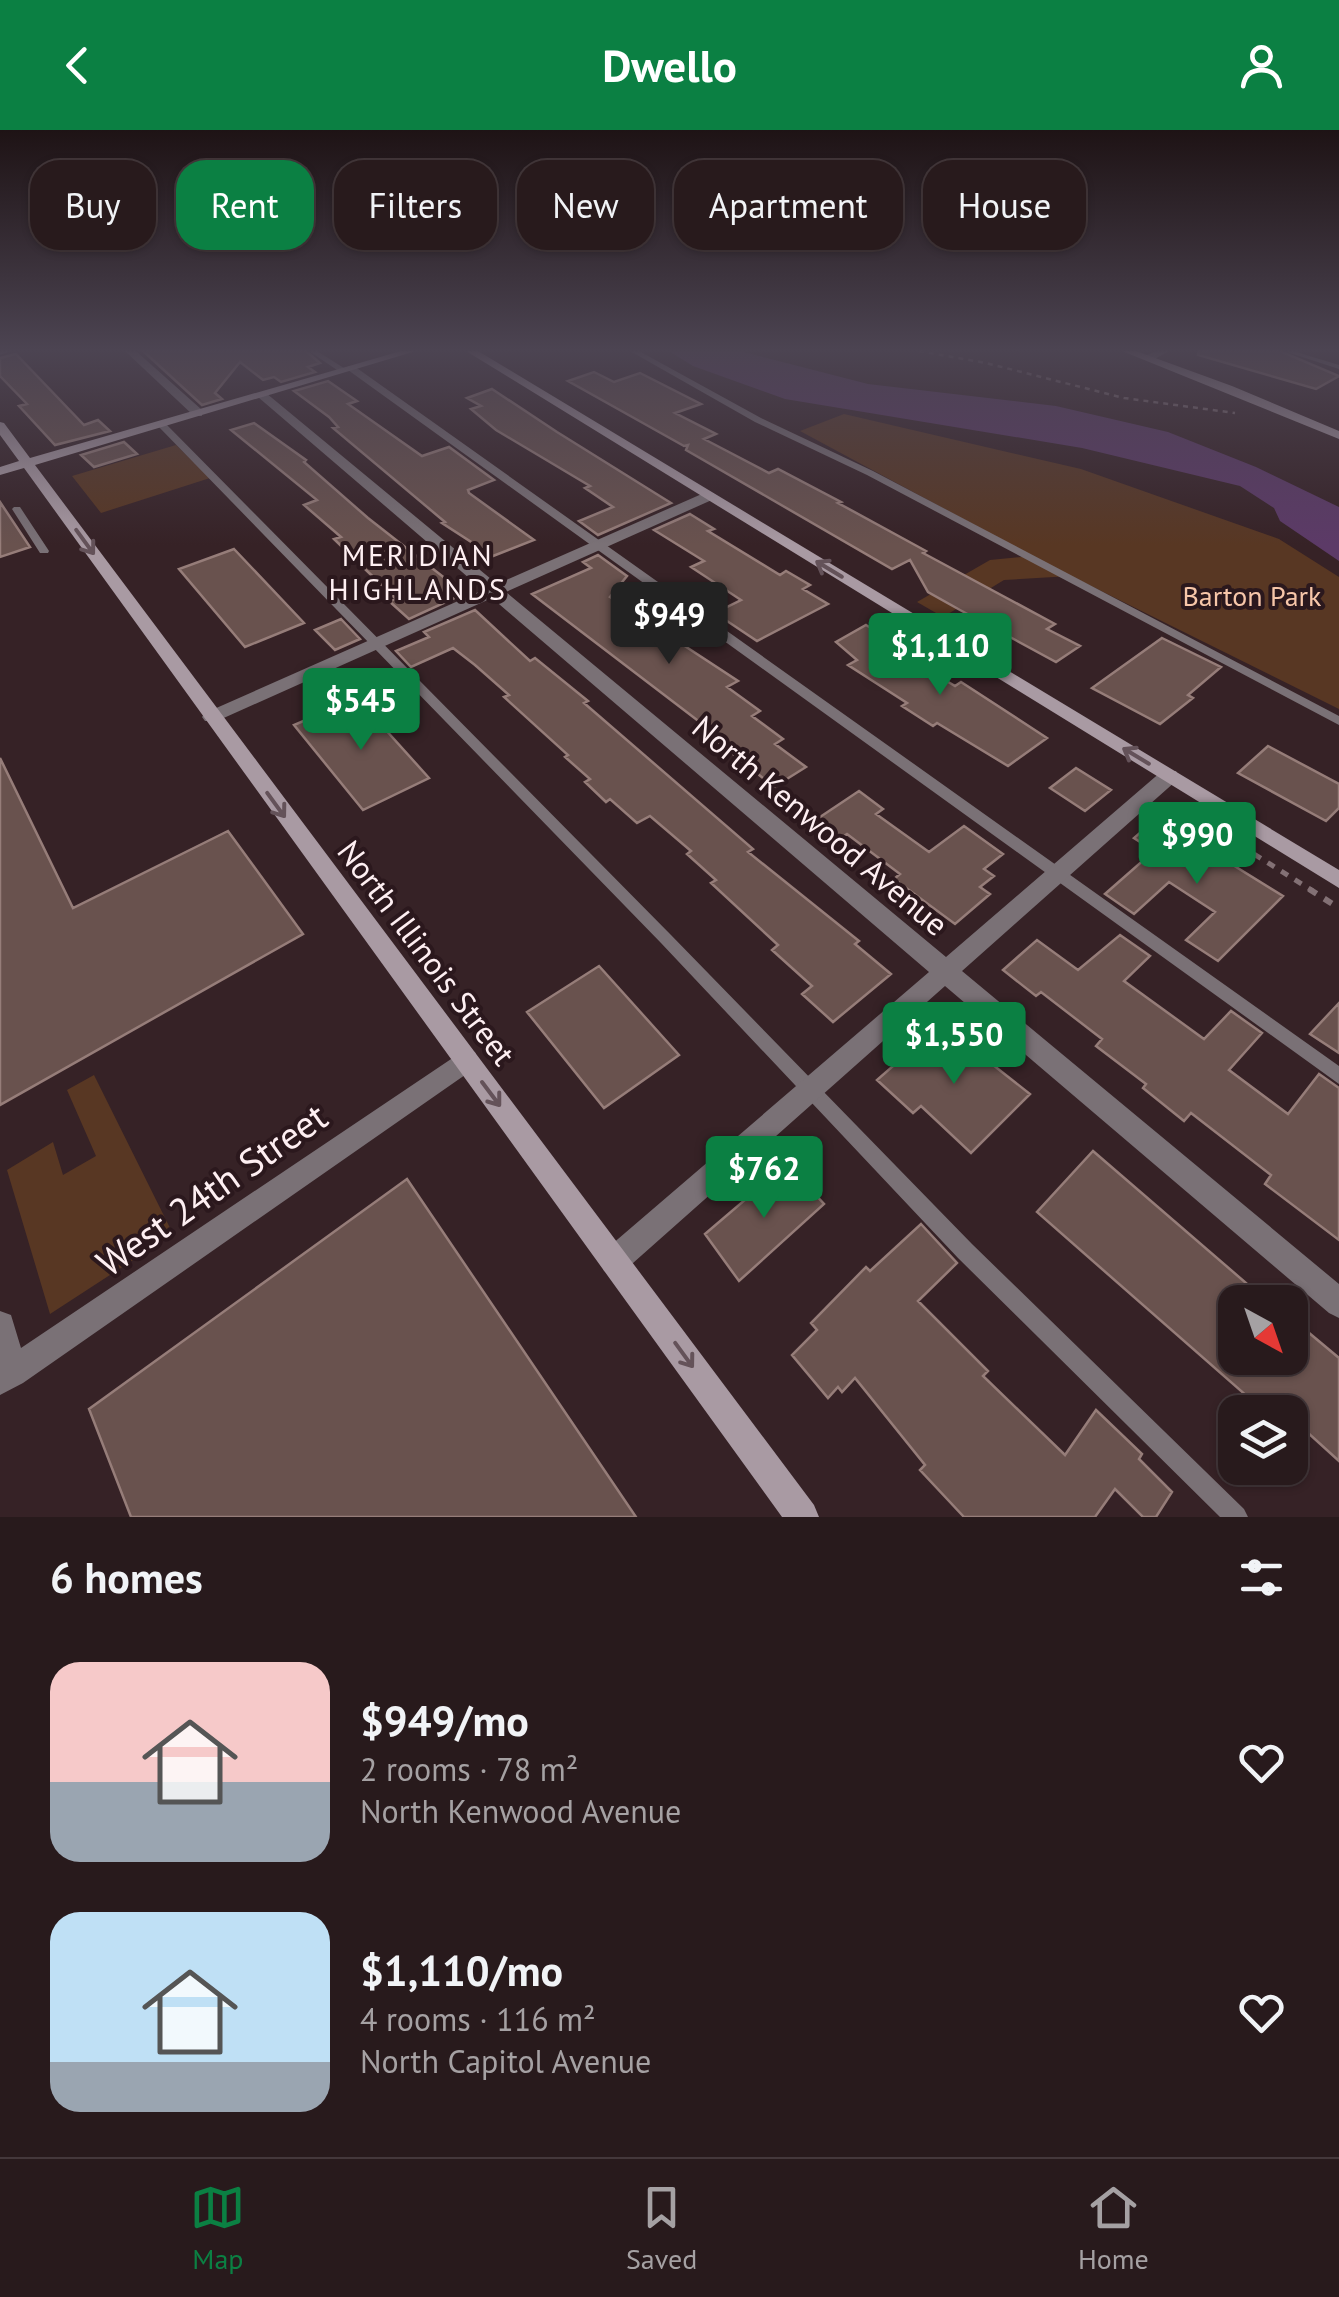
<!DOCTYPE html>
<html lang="en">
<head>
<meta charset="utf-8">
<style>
  :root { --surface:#281a1c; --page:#342729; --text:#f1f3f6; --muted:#a5a1a3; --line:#44383b; --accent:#0b8043 }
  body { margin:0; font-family:"PT Sans",sans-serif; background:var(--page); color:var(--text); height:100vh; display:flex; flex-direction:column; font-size:38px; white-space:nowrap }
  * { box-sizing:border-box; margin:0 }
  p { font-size:32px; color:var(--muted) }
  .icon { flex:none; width:55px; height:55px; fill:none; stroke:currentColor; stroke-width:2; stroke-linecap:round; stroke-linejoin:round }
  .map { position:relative; height:1387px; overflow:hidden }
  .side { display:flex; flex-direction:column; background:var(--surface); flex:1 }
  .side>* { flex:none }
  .hud { position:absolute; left:30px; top:30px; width:1280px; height:90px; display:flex; gap:20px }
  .needle { width:65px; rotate:140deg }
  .buttons { position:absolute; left:1218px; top:1155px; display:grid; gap:20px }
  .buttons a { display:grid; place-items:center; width:90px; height:90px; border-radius:20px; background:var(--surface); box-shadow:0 2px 8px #0004,0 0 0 2px var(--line); font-size:50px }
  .price { position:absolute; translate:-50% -85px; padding:0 22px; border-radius:10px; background:var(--accent); color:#fff; font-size:32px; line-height:65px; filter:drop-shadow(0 2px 5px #0008) }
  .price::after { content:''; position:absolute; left:50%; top:60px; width:30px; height:22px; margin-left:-15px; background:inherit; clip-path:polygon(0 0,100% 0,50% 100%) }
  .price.current { background:#222; color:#fff }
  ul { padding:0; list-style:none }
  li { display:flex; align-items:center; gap:30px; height:250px; padding:0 50px }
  li span { display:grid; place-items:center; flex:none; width:280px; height:200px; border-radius:30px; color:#555 }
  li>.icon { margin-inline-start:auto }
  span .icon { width:120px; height:120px; fill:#fffc; stroke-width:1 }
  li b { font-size:42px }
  h2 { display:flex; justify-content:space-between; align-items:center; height:120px; padding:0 50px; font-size:42px }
  .pill { padding:0 35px; border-radius:30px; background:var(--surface); box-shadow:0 2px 8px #0004,0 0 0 2px var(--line); font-size:35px; line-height:90px }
  .pill.current { background:var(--accent); color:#fff }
  header { display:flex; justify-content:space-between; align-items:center; height:130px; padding:0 50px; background:var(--accent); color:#fff; font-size:45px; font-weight:800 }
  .tabs { display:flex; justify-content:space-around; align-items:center; height:140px; border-top:2px solid var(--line); background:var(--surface); font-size:28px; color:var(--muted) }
  .tabs a { display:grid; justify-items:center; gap:5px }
  .tabs .current { color:var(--accent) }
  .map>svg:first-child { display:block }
</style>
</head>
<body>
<header><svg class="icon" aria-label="back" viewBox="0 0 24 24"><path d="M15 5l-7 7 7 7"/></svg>Dwello<svg class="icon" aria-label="person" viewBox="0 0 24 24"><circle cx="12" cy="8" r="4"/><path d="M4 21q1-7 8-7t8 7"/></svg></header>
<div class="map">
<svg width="1339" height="1387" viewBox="0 0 1339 1387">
  <rect width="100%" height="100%" fill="#362226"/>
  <path fill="#583723" d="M844,284l237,55 198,70 60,38v132l-268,-133 -67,4 -61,37 -26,-15 73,-42 42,-4 -232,-125z
    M176,315l34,33 -109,35 -29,-37z
    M94,945l79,159 -123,80 -43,-144 46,-28 10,33 33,-19 -29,-66z"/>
  <path fill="#5c3a67" d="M669,221h71l128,33 188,22 112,26 88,35 83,40v54l-59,-40 -6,-13 -34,-22 -158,-38 -297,-49 -92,-33z"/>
  <path fill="#69524e" stroke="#967d79" stroke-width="2.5" d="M143,221h163l14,12 -12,4 7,5 -34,10 -7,-5 -11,3 -23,-18 -25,31 7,6 -20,6z
    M1199,221h81l59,25 -23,13 -118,-34z
    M16,224l68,71 14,-5 12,11 -55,14 -36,-39 8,-2 -27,-28v-18z
    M594,242l20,10 26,-9 61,31 -26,9 41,21 -12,5 65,34 9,-4 63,33 -3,1 88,48 -3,2 132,71 -8,5 33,17 -24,16 -96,-52 -32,-18 -18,-32 -18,9 -206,-119 2,-5 -4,1 -116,-65z
    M328,251l29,20 -9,3 74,52 27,-9 45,33 -26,10 1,3 65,47 -41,16 -51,-33 3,-1 -112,-94 5,-1 -9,-10 -35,-26z
    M492,259l65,43 114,71 -73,32 -19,-14 34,-14 -28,-19 5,-2 -94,-56 -25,-21 10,-3 -14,-8z
    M254,293l52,37 -2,2 64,56 92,72 -6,2 5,4 -50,23 -20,-18 7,-2 -62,-60 7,-2 -37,-32 13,-5 -86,-70z
    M124,312l13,12 -43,13 -13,-12z
    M0,372l30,45 -30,10z
    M690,384l24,15 -6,2 72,44 6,-4 24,14 -7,4 25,15 -71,37 -42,-28 26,-13 -50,-33 13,-6 -50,-31z
    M234,419l70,74 -59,24 -66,-78z
    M598,425l29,21 -17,21 128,84 -11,6 33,24 -8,5 31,23 -8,5 31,23 -32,20 -56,-45 4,-3 -190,-145 59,-26 -8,-6z
    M475,480l55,51 5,-3 53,43 -4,2 169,146 -5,3 111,89 -4,3 36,30 -58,48 -31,-28 10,-8 -40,-36 6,-5 -67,-62 5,-3 -29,-26 4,-3 -41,-35 -13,7 -27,-24 -4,3 -21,-20 5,-3 -25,-22 3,-2 -64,-58 5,-2 -34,-30 -22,-17 -42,19 -15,-16 33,-14 -5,-5z
    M341,489l19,20 -25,11 -20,-20z
    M866,495l49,31 -5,3 45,27 6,-4 86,56 -39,28 -71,-43 -4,3 -31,-20 5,-3 -59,-38 9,-5 -21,-18z
    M1162,508l59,29 -33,28 5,3 -33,26 -68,-36z
    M357,568l72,80 -66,32 -69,-85z
    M1268,616l71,38v24l-13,13 -88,-48z
    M0,628l73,150 155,-77 75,103 -303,171z
    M1076,638l35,22 -26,21 -35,-23z
    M859,661l24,18 -7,5 53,38 35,-26 39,28 -19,15 10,7 -14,11 10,7 -35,30 -61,-45 6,-5 -53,-40 -6,4 -24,-19z
    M1157,688l126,78 -65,65 -32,-21 29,-28 -46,-30 -35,32 -29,-20 49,-43 -20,-13z
    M1120,805l30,21 -26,25 80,58 27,-28 31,22 -33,37 59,44 31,-40 20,14v152l-74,-56 6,-9 -80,-62 -7,8 -41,-33 3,-4 -50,-38 6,-7 -61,-47 -5,4 -33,-26 34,-30 41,30z
    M599,836l80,89 -75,53 -77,-96z
    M1339,873v50l-29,-19z
    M941,894l89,70 -59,59 -50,-47 -8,7 -36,-33z
    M1093,1021l175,151h-33v56h55v-41l49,41v103l-66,-60 -8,11 -228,-200z
    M787,1034l37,40 -85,77 -34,-47z
    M407,1049l229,338h-505l-42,-108z
    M921,1094l36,39 -39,38 70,70 -5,5 82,79 31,-45 46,44 -3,5 33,33 -16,25h-13l-28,-28 -20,28h-131l-44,-47 5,-5 -70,-87 -13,14 -4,-5 -10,11 -36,-43 25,-25 -6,-7 55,-56 4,4z"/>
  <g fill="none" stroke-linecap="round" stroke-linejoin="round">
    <path stroke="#837175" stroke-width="2.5" stroke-dasharray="5 5" stroke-linecap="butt" d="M919,221l67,12 138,35 111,15"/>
    <path stroke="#837175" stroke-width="5" stroke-dasharray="8 8" stroke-linecap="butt" d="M1227,707l86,54"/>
    <path stroke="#837175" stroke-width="6" stroke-dasharray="9 9" stroke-linecap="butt" d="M1309,759l30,19"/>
    <path fill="#7a7176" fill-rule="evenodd" d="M309,221h8l30,19 -7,2z
      M630,221h9l122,67 112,53 466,245v9l-472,-250 -112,-53z
      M1284,221h9l46,14v4z
      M348,236h6l985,700v18l-991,-714z
      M158,292h6l507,513 301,309 272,265 4,8h-28l-262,-259 -297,-315 -503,-517z
      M14,377h6l29,44 -1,2h-8l-28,-44z"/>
    <path fill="#7a7176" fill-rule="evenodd" d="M0,221h11l-11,4z
      M125,221h11l66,59v6h-8z
      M1156,221h13l-16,9h-8v-4z
      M258,263h8l231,191 207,-91h10v6l-208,93 440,365 216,-186h14l3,5 -3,5 -214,190 377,313v34l-10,-5 -384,-327 -321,285 -10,4 -10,-4 -4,-10 4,-10 325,-279 -437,-374 -275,123h-12l-3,-4 3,-4 278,-123 -225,-193z
      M466,919l9,3 3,8 -3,8 -452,315 -23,12v-84l11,4 10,33z"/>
    <path fill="#a99aa3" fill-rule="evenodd" d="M401,221h15l-381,114 779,1040 5,12h-37l-758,-1049 -24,7v-8l19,-6 -19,-26v-13l4,1 26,35z
      M466,221h12l861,519v18z
      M1122,221h14l96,35 107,45v8z"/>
  </g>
  <defs><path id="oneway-shaft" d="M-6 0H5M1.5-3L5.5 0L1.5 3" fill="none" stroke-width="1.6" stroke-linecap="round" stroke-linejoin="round" transform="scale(2.5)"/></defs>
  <g stroke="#645259">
    <use href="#oneway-shaft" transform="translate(85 412) rotate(54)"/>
    <use href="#oneway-shaft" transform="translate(829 439) rotate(-149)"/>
    <use href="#oneway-shaft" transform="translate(1136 626) rotate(-149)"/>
    <use href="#oneway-shaft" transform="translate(276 675) rotate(54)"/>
    <use href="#oneway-shaft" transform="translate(491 964) rotate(53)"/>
    <use href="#oneway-shaft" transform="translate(684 1225) rotate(54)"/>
  </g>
  <linearGradient id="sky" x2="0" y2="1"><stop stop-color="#1e1315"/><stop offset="0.53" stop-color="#4c4452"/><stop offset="1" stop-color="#4c4452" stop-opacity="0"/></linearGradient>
  <rect width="1339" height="415" fill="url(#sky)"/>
  <g text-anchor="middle" stroke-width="8" stroke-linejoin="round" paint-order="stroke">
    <g font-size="28" fill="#f7c6a9" stroke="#2b181d">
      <text x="1252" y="476">Barton Park</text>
    </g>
    <g font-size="30" letter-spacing="2.5" fill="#feeff2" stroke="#2b181d">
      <text x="418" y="436">MERIDIAN<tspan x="418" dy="34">HIGHLANDS</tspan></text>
    </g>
    <g font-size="32" fill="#feeff2" stroke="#2b181d">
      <text transform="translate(820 696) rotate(40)" y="11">North Kenwood Avenue</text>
      <text transform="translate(426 823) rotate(53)" y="11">North Illinois Street</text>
    </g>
    <g font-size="38" fill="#feeff2" stroke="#2b181d">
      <text transform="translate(212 1060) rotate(-35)" y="13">West 24th Street</text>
    </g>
  </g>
</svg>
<div class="buttons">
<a><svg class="needle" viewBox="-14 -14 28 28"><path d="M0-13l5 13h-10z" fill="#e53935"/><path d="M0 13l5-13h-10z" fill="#a5a1a3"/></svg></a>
<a><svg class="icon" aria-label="layers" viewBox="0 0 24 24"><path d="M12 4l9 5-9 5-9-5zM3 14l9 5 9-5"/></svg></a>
</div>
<b class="price current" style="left:669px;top:537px">$949</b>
<b class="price" style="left:940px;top:568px">$1,110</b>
<b class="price" style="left:361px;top:623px">$545</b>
<b class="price" style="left:1197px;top:757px">$990</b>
<b class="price" style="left:954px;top:957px">$1,550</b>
<b class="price" style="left:764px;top:1091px">$762</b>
<div class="hud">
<a class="pill">Buy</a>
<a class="pill current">Rent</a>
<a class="pill">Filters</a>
<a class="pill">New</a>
<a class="pill">Apartment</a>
<a class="pill">House</a>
</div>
</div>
<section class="side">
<h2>6 homes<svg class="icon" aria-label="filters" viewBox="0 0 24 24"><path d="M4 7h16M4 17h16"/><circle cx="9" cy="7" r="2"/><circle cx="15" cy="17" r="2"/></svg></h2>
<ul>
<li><span style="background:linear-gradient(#f6c9c9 60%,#9aa5b1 0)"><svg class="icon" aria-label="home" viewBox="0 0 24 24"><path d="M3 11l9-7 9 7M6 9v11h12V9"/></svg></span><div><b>$949/mo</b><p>2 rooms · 78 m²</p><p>North Kenwood Avenue</p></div><svg class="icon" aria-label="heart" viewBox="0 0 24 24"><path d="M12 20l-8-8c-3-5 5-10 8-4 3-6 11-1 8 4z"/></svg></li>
<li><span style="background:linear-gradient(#bfe0f5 75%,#9aa5b1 0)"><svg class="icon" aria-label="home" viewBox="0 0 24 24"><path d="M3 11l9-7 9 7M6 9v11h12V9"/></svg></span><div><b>$1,110/mo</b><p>4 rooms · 116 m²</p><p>North Capitol Avenue</p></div><svg class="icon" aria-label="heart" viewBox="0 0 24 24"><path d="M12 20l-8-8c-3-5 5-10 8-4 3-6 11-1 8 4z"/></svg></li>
</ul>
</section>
<nav class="tabs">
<a class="current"><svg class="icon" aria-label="map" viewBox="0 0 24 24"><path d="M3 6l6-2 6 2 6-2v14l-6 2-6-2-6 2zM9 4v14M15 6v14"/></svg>Map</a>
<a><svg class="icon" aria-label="saved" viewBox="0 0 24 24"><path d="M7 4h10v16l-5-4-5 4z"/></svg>Saved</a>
<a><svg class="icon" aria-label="home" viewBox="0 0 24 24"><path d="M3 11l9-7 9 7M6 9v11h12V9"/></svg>Home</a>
</nav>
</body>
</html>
